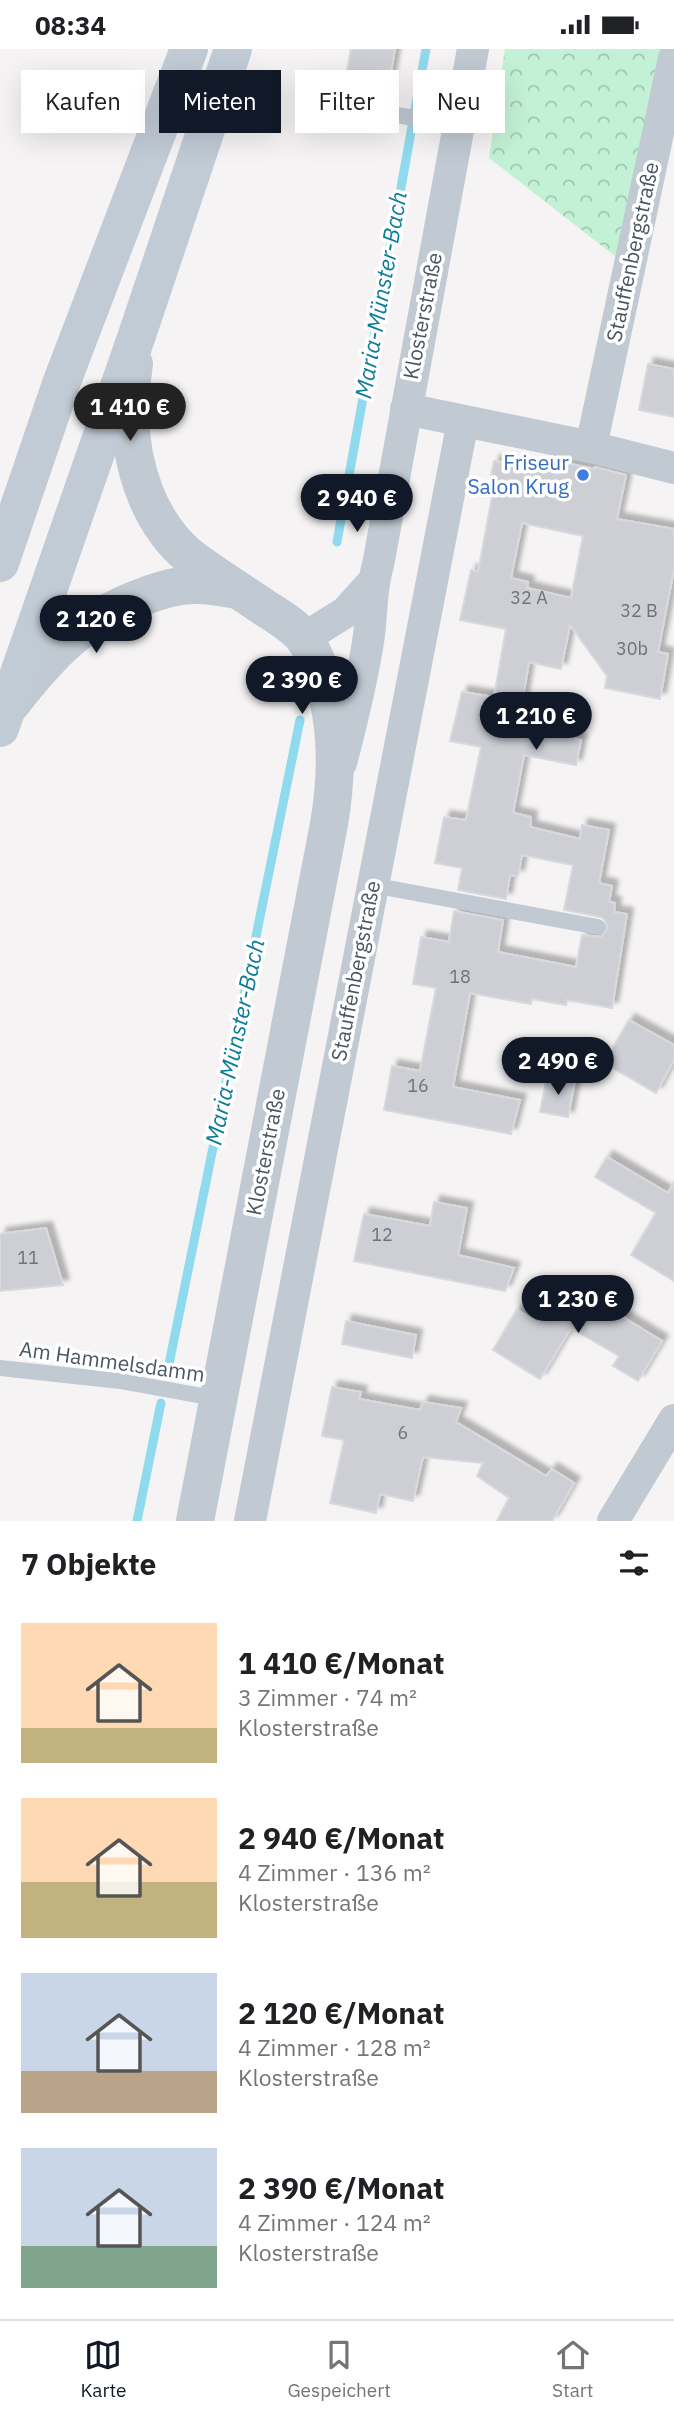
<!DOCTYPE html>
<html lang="de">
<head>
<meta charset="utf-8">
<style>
  :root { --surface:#fff; --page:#f6f6f6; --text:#202124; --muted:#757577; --line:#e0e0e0; --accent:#111827 }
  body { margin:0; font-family:"IBM Plex Sans",sans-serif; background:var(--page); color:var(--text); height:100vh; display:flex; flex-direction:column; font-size:26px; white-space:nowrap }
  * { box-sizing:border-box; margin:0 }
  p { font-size:23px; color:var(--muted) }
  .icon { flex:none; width:38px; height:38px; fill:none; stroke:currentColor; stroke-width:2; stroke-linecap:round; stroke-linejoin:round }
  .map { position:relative; height:1472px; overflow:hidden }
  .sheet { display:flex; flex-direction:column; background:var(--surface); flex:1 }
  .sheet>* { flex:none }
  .hud { position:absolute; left:21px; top:21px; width:634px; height:63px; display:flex; gap:14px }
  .price { position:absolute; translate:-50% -60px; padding:0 16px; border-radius:24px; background:var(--accent); color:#fff; font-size:23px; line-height:46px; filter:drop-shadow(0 2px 4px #0008) }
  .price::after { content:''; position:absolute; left:50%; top:42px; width:21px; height:16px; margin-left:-10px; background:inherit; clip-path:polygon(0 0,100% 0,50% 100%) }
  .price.current { background:#222; color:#fff }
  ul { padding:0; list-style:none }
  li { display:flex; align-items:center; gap:21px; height:175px; padding:0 21px }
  li span { display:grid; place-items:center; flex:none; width:196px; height:140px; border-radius:0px; color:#555 }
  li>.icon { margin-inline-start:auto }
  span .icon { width:84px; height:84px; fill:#fffc; stroke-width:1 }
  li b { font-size:30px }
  h2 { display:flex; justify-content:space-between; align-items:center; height:84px; padding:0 21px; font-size:30px }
  .pill { padding:0 24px; border-radius:0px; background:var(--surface); box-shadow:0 7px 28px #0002; font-size:24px; line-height:63px }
  .pill.current { background:var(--accent); color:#fff }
  .status { display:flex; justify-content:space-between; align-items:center; height:49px; padding:0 35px; background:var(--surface); direction:ltr }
  .status svg { height:19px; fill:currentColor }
  .tabs { display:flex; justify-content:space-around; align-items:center; height:98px; border-top:2px solid var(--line); background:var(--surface); font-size:19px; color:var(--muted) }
  .tabs a { display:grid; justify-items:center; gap:4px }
  .tabs .current { color:var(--accent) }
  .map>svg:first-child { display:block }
</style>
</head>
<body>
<div class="status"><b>08:34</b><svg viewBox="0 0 49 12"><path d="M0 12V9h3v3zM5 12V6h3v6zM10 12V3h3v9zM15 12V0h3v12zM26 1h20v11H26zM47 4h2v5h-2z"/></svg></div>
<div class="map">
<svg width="674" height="1472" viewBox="0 0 674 1472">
  <defs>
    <pattern id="park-crowns" width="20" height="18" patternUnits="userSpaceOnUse" patternTransform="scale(1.75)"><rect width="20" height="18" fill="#c3f1d5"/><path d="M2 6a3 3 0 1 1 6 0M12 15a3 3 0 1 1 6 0" fill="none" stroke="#a0c6b0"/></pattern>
    <filter id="shadow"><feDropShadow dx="6" dy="-6" stdDeviation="2" flood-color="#0004"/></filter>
  </defs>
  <rect width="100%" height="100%" fill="#f5f3f3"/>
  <path fill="url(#park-crowns)" d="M505,0h159l-44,211 -131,-102z"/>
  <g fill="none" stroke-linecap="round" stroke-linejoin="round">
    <path stroke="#90daee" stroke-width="9" d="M337,493l89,-493
      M169,1315l131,-644
      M137,1472l24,-118"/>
  </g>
  <path fill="#cdcfd5" stroke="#d7d9de" stroke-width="2" fill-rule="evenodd" filter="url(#shadow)" d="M351,0h44l-8,45 -43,-7z
    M648,315l26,5v48l-35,-7z
    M494,412l59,11 2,-11 40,8v-2l31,8 -9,44 57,10v40l-16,83 10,2 -8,45 -55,-11 2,-12 -37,-51 -9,44 -32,-7 -9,52 41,7 -2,14 22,5 -5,25 -52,-10 -11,58 18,4 -1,10 50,12 2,-14 27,5 -10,53 13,3 -3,16 6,1 -1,9 13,2 -15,94 -45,-8 -1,5 -34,-6 -1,5 -61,-11 -17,94 67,13 -9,34 -127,-24 8,-44 28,5 16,-83 -23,-4 8,-47 28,5 5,-31 49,9 -5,32 78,15 6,-32 19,2 7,-9 -3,-8 -4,-3 -37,-7 9,-45 -51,-10 -4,21 -8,-1 -4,24 -48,-9 4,-22 -27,-5 9,-46 22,3 15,-73 -31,-6 12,-49 32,5 12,-68 -46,-9 11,-50 7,2 14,-75 -5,-1zM522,474l61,13 -12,62 -44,-10 1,-6 -17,-4z
    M629,971l45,25v15l-18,33 -52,-30z
    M547,1027l28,5 -7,36 -28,-5z
    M607,1108l61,36 6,-11v99l-43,-26 25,-42 -61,-36z
    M434,1153l33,6 -9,47 56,13 -9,23 -151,-30 10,-47 66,12z
    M46,1179l17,57 -63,6v-57z
    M603,1238l23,15 -8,12 44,27 -24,40 -25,-15 6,-10 -48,-28 -31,51 -47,-29 24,-40 21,13 19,-32 32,19z
    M346,1272l70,14 -4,23 -70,-14z
    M332,1338l29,5 -2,7 61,11 3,-8 38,6 -5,14 90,54 6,-7 22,14 -22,38h-55l12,-23 -32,-22 6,-13 -60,-6 -10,44 -33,-7 -4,19 -46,-10 14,-63 -22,-4z"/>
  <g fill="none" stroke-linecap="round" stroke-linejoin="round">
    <path stroke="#c1cad2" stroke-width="16" d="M323,53l137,24
      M372,836l226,42
      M0,1319l120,13 99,18"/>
    <path stroke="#c1cad2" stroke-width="32" d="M406,360l185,38 83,21
      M591,398l83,-389
      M304,589l42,-26 27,-30
      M341,714c11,-42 22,-85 28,-128 3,-24 2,-47 9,-70l95,-516
      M250,1472l213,-1100
      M613,1472l61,-101"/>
    <path stroke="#c1cad2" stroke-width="38" d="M134,315c-2,16 -5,33 -4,50 1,52 18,108 60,143 24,18 50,34 75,51 14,9 28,17 38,29 8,10 13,22 17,34 18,50 18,101 9,153l-134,697
      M11,655c38,-49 71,-85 131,-107 19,-7 37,-13 57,-12 13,0 25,3 38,5"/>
    <path stroke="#c1cbd6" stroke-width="38" d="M0,514l61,-179 128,-335
      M0,679l136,-390 97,-289"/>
  </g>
  <circle fill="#3f7fe0" stroke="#fff" stroke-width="2.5" cx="583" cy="426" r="7"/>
  <g text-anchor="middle" stroke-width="7" stroke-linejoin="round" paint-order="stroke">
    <g font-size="18" fill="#6b747e">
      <text x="529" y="555">32 A</text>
      <text x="639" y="568">32 B</text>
      <text x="632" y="606">30b</text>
      <text x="460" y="934">18</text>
      <text x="418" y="1043">16</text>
      <text x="382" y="1192">12</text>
      <text x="28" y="1215">11</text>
      <text x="403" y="1390">6</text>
    </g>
    <g font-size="21" fill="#4a5661" stroke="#fff">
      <text transform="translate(633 203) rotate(-78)" y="7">Stauffenbergstraße</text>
      <text transform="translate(423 267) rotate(-79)" y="7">Klosterstraße</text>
      <text transform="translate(356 922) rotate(-79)" y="7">Stauffenbergstraße</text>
      <text transform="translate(266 1103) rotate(-79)" y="7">Klosterstraße</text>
      <text transform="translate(112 1313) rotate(8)" y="7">Am Hammelsdamm</text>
    </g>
    <g font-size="21" fill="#366cbe" stroke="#fff" text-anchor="end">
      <text x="569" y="421">Friseur<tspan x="569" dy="24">Salon Krug</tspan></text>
    </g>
    <g font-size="23" font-style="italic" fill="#0c7c9b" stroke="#fff">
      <text transform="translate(381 246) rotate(-80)" y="8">Maria-Münster-Bach</text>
      <text transform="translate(235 993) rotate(-78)" y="8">Maria-Münster-Bach</text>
    </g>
  </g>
</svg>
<b class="price current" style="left:130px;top:394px">1 410 €</b>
<b class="price" style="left:357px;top:485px">2 940 €</b>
<b class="price" style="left:96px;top:606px">2 120 €</b>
<b class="price" style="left:302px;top:667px">2 390 €</b>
<b class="price" style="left:536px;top:703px">1 210 €</b>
<b class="price" style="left:558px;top:1048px">2 490 €</b>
<b class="price" style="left:578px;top:1286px">1 230 €</b>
<div class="hud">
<a class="pill">Kaufen</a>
<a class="pill current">Mieten</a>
<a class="pill">Filter</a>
<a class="pill">Neu</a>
</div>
</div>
<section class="sheet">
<h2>7 Objekte<svg class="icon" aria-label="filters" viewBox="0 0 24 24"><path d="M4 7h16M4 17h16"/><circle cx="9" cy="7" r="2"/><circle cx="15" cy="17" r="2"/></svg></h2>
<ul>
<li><span style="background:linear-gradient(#ffd9b3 75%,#c2b280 0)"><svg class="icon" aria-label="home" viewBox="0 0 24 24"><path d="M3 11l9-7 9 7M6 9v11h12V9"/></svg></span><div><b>1 410 €/Monat</b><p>3 Zimmer · 74 m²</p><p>Klosterstraße</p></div></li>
<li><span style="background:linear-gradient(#ffd9b3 60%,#c2b280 0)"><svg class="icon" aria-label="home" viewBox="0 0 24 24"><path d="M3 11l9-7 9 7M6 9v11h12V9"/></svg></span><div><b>2 940 €/Monat</b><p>4 Zimmer · 136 m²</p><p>Klosterstraße</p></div></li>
<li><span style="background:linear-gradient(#c9d6e8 70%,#b9a48a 0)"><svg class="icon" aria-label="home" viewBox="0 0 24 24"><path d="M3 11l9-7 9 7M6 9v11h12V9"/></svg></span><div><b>2 120 €/Monat</b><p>4 Zimmer · 128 m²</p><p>Klosterstraße</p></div></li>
<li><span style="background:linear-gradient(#c9d6e8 70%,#7fa58c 0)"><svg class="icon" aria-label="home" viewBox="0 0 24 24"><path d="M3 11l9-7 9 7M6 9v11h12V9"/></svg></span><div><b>2 390 €/Monat</b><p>4 Zimmer · 124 m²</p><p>Klosterstraße</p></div></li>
</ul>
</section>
<nav class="tabs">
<a class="current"><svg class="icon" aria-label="map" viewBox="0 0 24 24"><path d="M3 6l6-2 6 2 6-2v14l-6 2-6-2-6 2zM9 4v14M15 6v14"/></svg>Karte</a>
<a><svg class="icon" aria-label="saved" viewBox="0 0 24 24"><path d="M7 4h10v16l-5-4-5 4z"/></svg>Gespeichert</a>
<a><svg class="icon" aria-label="home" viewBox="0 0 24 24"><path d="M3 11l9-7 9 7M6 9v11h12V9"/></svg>Start</a>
</nav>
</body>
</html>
